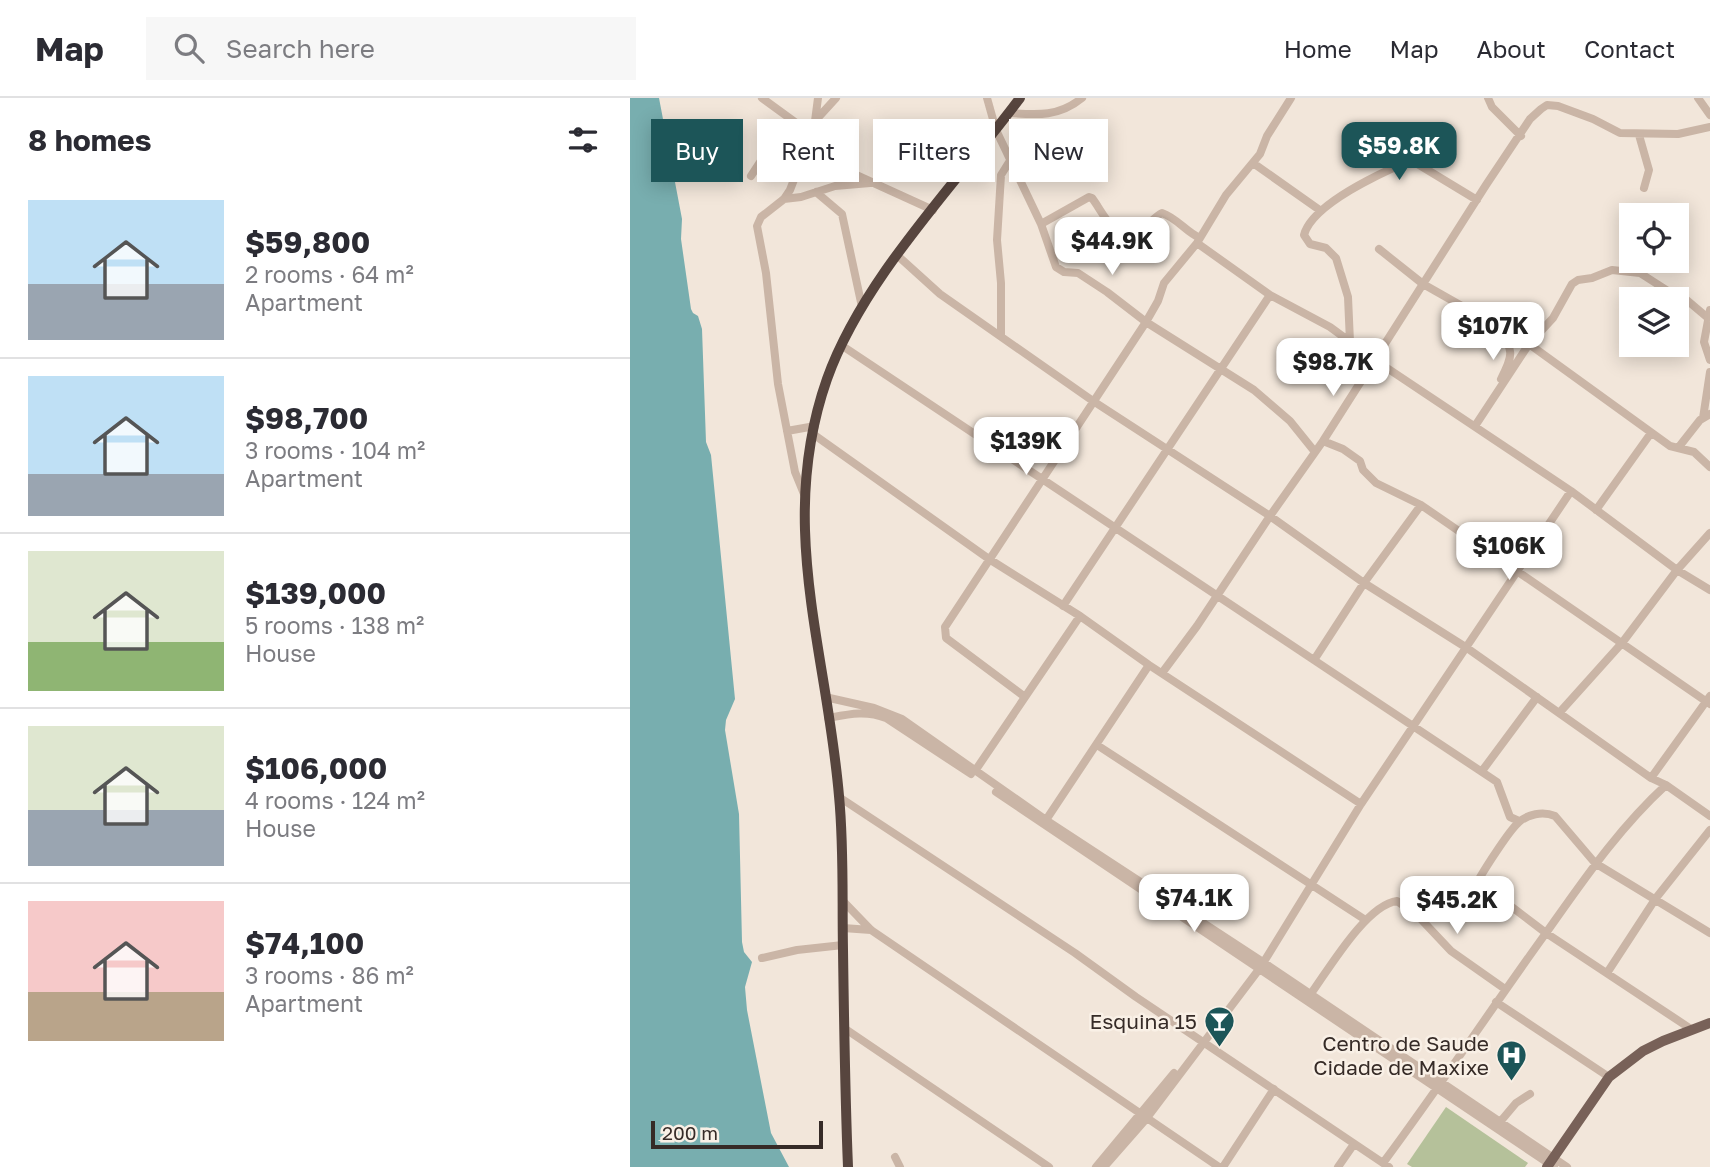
<!DOCTYPE html>
<html lang="en">
<head>
<meta charset="utf-8">
<style>
  :root { --surface:#fff; --page:#f7f7f7; --text:#2b2b33; --muted:#7c7c81; --line:#e1e1e2; --accent:#1c5558 }
  body { margin:0; font-family:"Golos Text",sans-serif; background:var(--page); color:var(--text); height:100vh; display:flex; flex-direction:column; font-size:26px; white-space:nowrap }
  * { box-sizing:border-box; margin:0 }
  p { font-size:23px; color:var(--muted) }
  .icon { flex:none; width:38px; height:38px; fill:none; stroke:currentColor; stroke-width:2; stroke-linecap:round; stroke-linejoin:round }
  .map { position:relative; flex:1; overflow:hidden }
  .drawer { display:flex; flex-direction:column; background:var(--surface); width:630px }
  .drawer>* { flex:none }
  .top-card { position:absolute; left:21px; top:21px; width:665px; height:63px; display:flex; gap:14px }
  .tools { position:absolute; left:989px; top:105px; display:grid; gap:14px }
  .tools a { display:grid; place-items:center; width:70px; height:70px; border-radius:0px; background:var(--surface); box-shadow:0 4px 18px #0003; font-size:35px }
  .scale { position:absolute; left:21px; bottom:18px; width:172px; box-sizing:border-box; padding-left:7px; border:4px solid #362b27; border-top:0; font-size:19px; line-height:24px; white-space:nowrap; color:#362b27; -webkit-text-stroke:5px #f9f0e6; paint-order:stroke }
  .price { position:absolute; translate:-50% -60px; padding:0 16px; border-radius:14px; background:#fff; color:#222; font-size:23px; line-height:46px; filter:drop-shadow(0 2px 4px #0008) }
  .price::after { content:''; position:absolute; left:50%; top:42px; width:21px; height:16px; margin-left:-10px; background:inherit; clip-path:polygon(0 0,100% 0,50% 100%) }
  .price.active { background:var(--accent); color:#fff }
  ul { padding:0; list-style:none }
  li { display:flex; align-items:center; gap:21px; height:175px; padding:0 28px }
  li+li { border-top:2px solid var(--line) }
  li span { display:grid; place-items:center; flex:none; width:196px; height:140px; border-radius:0px; color:#555 }
  li>.icon { margin-inline-start:auto }
  span .icon { width:84px; height:84px; fill:#fffc; stroke-width:1 }
  li b { font-size:30px }
  h2 { display:flex; justify-content:space-between; align-items:center; height:84px; padding:0 28px; font-size:30px }
  .chip { padding:0 24px; border-radius:0px; background:var(--surface); box-shadow:0 4px 18px #0003; font-size:24px; line-height:63px }
  .chip.active { background:var(--accent); color:#fff }
  header { display:flex; align-items:center; gap:42px; box-sizing:border-box; height:98px; padding:0 35px; background:var(--surface); border-bottom:2px solid var(--line) }
  header strong { font-size:33px }
  nav { display:flex; gap:38px; margin-inline-start:auto; font-size:24px }
  .search { width:490px; height:63px; background:var(--page); display:flex; align-items:center; gap:18px; box-sizing:border-box; padding:0 24px; border-radius:0px; color:var(--muted); font-size:26px }
  main { display:flex; flex:1; min-height:0 }
  .map>svg:first-child { display:block }
</style>
</head>
<body>
<header>
<strong>Map</strong>
<div class="search"><svg class="icon" aria-label="search" viewBox="0 0 24 24"><circle cx="10" cy="10" r="6"/><path d="M15 15l6 6"/></svg>Search here</div>
<nav><a>Home</a><a>Map</a><a>About</a><a>Contact</a></nav>
</header>
<main>
<section class="drawer">
<h2>8 homes<svg class="icon" aria-label="filters" viewBox="0 0 24 24"><path d="M4 7h16M4 17h16"/><circle cx="9" cy="7" r="2"/><circle cx="15" cy="17" r="2"/></svg></h2>
<ul>
<li><span style="background:linear-gradient(#bfe0f5 60%,#9aa5b1 0)"><svg class="icon" aria-label="home" viewBox="0 0 24 24"><path d="M3 11l9-7 9 7M6 9v11h12V9"/></svg></span><div><b>$59,800</b><p>2 rooms · 64 m²</p><p>Apartment</p></div></li>
<li><span style="background:linear-gradient(#bfe0f5 70%,#9aa5b1 0)"><svg class="icon" aria-label="home" viewBox="0 0 24 24"><path d="M3 11l9-7 9 7M6 9v11h12V9"/></svg></span><div><b>$98,700</b><p>3 rooms · 104 m²</p><p>Apartment</p></div></li>
<li><span style="background:linear-gradient(#dfe7d0 65%,#8fb573 0)"><svg class="icon" aria-label="home" viewBox="0 0 24 24"><path d="M3 11l9-7 9 7M6 9v11h12V9"/></svg></span><div><b>$139,000</b><p>5 rooms · 138 m²</p><p>House</p></div></li>
<li><span style="background:linear-gradient(#dfe7d0 60%,#9aa5b1 0)"><svg class="icon" aria-label="home" viewBox="0 0 24 24"><path d="M3 11l9-7 9 7M6 9v11h12V9"/></svg></span><div><b>$106,000</b><p>4 rooms · 124 m²</p><p>House</p></div></li>
<li><span style="background:linear-gradient(#f6c9c9 65%,#b9a48a 0)"><svg class="icon" aria-label="home" viewBox="0 0 24 24"><path d="M3 11l9-7 9 7M6 9v11h12V9"/></svg></span><div><b>$74,100</b><p>3 rooms · 86 m²</p><p>Apartment</p></div></li>
</ul>
</section>
<div class="map">
<svg width="1080" height="1069" viewBox="0 0 1080 1069">
  <rect width="100%" height="100%" fill="#f2e6da"/>
  <path fill="#b5c19a" d="M816,1009l82,56 -3,4h-113l-5,-3z"/>
  <path fill="#78aeaf" d="M0,0h29l23,121 -1,20 10,70 2,4 5,3 4,13 4,113 5,13 24,244 -9,21 -1,10 14,84 3,128 2,10 8,10 -7,25 2,23 24,123 18,34h-159z"/>
  <g fill="none" stroke-linecap="round" stroke-linejoin="round">
    <path stroke="#cab5a6" stroke-width="8" d="M132,0l48,35 44,41 79,36
      M357,0l9,32 45,94 15,43 8,5 14,1 29,19 39,30 108,68 36,31 25,31
      M858,0l4,9 29,29
      M1068,0l12,17
      M379,15c28,2 50,4 73,-15
      M185,23l21,-23
      M1009,37l10,35 -5,18
      M623,65l68,48
      M121,78l38,-58
      M186,94l26,22 20,93
      M154,101l17,-2 34,-11 35,-3
      M411,126l48,-27 3,1c13,17 19,41 47,32 8,-3 15,-13 23,-17 15,5 24,19 38,25
      M567,145l73,52 60,32 45,33 196,131 106,79 33,20
      M749,151l44,35 106,60 -54,82
      M268,158l42,38 153,107 177,115 94,67 103,65 184,130 15,7 44,31
      M1080,212l-6,32 6,18
      M1078,220l-26,-22 -14,-5 -28,-18 -28,-3 -20,8 -14,2 -6,4 -19,34 -24,26 141,102 24,6 16,15
      M867,231c18,20 16,27 4,50
      M371,237v-52l-4,-43 4,-65 10,-16
      M720,244l-2,-45 -12,-39 -10,-10 -16,-4 -6,-9c8,-31 79,-63 107,-75l66,40
      M211,247l656,437 13,35 9,4
      M1073,320l7,-46
      M157,333l28,-5
      M183,336l176,125 91,57 69,49 212,139
      M693,343l20,8 17,12 3,9 13,13 45,22 289,199
      M1048,350l22,-28 10,-6
      M174,396l-9,-22 -17,-88 -12,-111 -9,-47 4,-9 23,-18 6,-9 15,-39 10,-30 3,-23
      M966,412l55,-77
      M433,508l207,-311
      M684,562l50,-77 57,-78
      M532,575l35,-47 73,-110 53,-75 163,-256 44,-66 11,-10 6,-4 11,1 35,13 27,14 58,1 32,-7
      M195,599l49,11 28,11 144,101 214,140 307,207
      M395,599l-79,-59 -1,-11 201,-305 12,-21 6,-18 33,-40 29,-48 34,-41 7,-18 24,-38
      M930,614l62,-69 55,-73 33,-37
      M198,620c21,-4 38,-8 58,0l85,56
      M467,647l267,174
      M345,673l105,-155
      M852,673l55,-74
      M1021,680l59,-82
      M366,694l558,375
      M209,699l236,156 61,44 253,170
      M416,722l103,-155
      M213,803l28,29 348,237
      M213,830l28,2
      M132,860l35,-8 46,-5
      M977,875l49,-75 54,-68
      M680,897c19,-26 56,-90 87,-94l21,15 33,35 54,38
      M866,904l113,75
      M214,930l205,139
      M1061,931l-145,-96 -55,-42 -12,-12c7,-12 30,-48 39,-56 9,-9 25,-12 37,-7l40,47 115,70
      M870,1024l16,-19 14,-9
      M265,1059l5,10
      M753,1065c56,-75 108,-154 163,-230 37,-52 72,-104 120,-148
      M466,1069l78,-94
      M474,1069l42,-48 114,-151 101,-164 210,-313
      M593,1069l51,-78
      M708,1069l16,-23"/>
    <path stroke="#786158" stroke-width="10" d="M917,1069l62,-90 34,-26 20,-10 47,-18"/>
    <path stroke="#57453e" stroke-width="10" d="M218,1069c-3,-72 -4,-144 -5,-217 -1,-51 1,-103 -4,-154 -12,-144 -63,-272 -12,-417 36,-101 129,-195 193,-281"/>
  </g>
  <defs>
    <symbol id="bar-pin" viewBox="-11 -11 22 30"><path d="M0 17L-7.5 6A9.5 9.5 0 1 1 7.5 6Z" fill="#1c5558" stroke="#f9f0e6"/><path d="M-6-5H6L.8 .8V4.5H3.5V6h-7V4.5H-.8V.8Z" fill="#fff"/></symbol>
    <symbol id="hospital-pin" viewBox="-11 -11 22 30"><path d="M0 17L-7.5 6A9.5 9.5 0 1 1 7.5 6Z" fill="#1c5558" stroke="#f9f0e6"/><path d="M-5-5h3v3.5h4V-5h3V5h-3V1.5h-4V5h-3Z" fill="#fff"/></symbol>
  </defs>
  <g fill-rule="evenodd">
    <use href="#bar-pin" x="572" y="906" width="35" height="47"/>
    <use href="#hospital-pin" x="864" y="940" width="35" height="47"/>
  </g>
  <g text-anchor="middle" stroke-width="5" stroke-linejoin="round" paint-order="stroke">
    <g font-size="21" fill="#362b27" stroke="#f9f0e6" text-anchor="end">
      <text x="567" y="931">Esquina 15</text>
      <text x="859" y="953">Centro de Saude<tspan x="859" dy="24">Cidade de Maxixe</tspan></text>
    </g>
  </g>
</svg>
<div class="tools">
<a><svg class="icon" aria-label="locate" viewBox="0 0 24 24"><circle cx="12" cy="12" r="6"/><path d="M12 2v4M12 18v4M2 12h4M18 12h4"/></svg></a>
<a><svg class="icon" aria-label="layers" viewBox="0 0 24 24"><path d="M12 4l9 5-9 5-9-5zM3 14l9 5 9-5"/></svg></a>
</div>
<div class="scale">200 m</div>
<b class="price active" style="left:769px;top:84px">$59.8K</b>
<b class="price" style="left:482px;top:179px">$44.9K</b>
<b class="price" style="left:863px;top:264px">$107K</b>
<b class="price" style="left:703px;top:300px">$98.7K</b>
<b class="price" style="left:396px;top:379px">$139K</b>
<b class="price" style="left:879px;top:484px">$106K</b>
<b class="price" style="left:564px;top:836px">$74.1K</b>
<b class="price" style="left:827px;top:838px">$45.2K</b>
<div class="top-card">
<a class="chip active">Buy</a>
<a class="chip">Rent</a>
<a class="chip">Filters</a>
<a class="chip">New</a>
</div>
</div>
</main>
</body>
</html>
